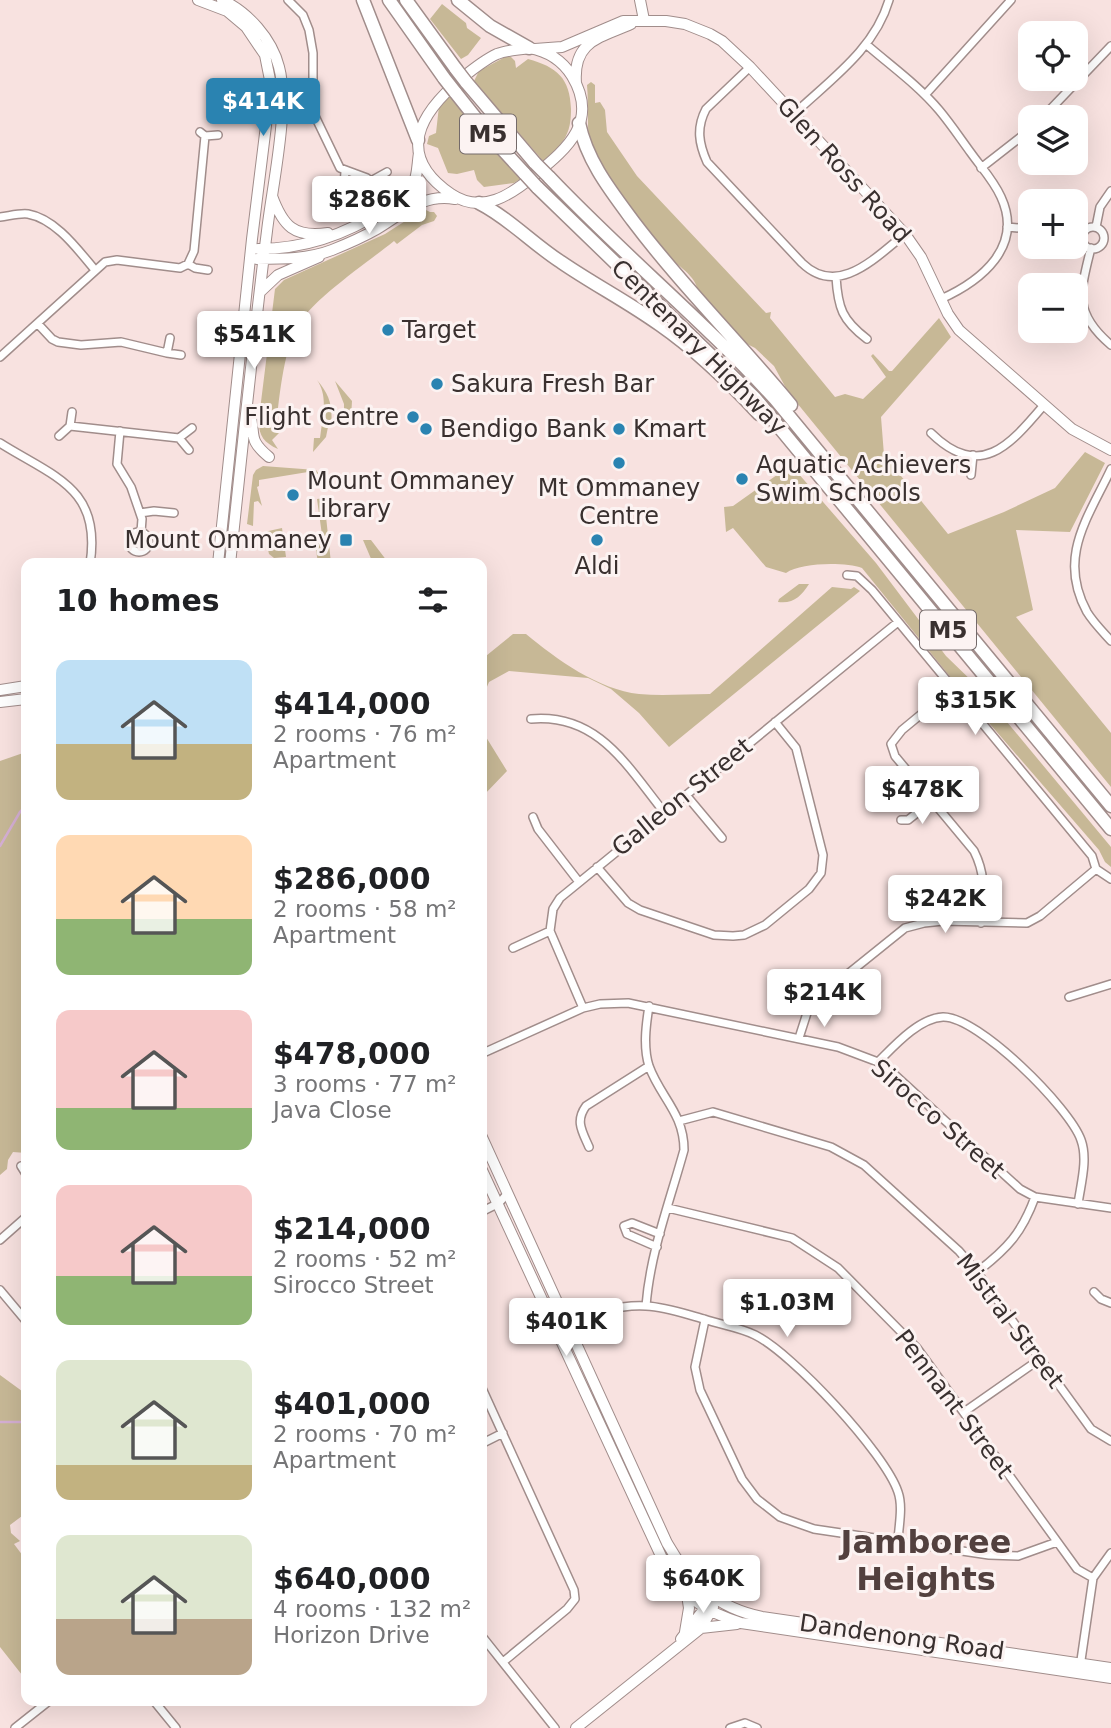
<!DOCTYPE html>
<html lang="en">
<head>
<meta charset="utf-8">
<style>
  :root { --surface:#fff; --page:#f6f6f6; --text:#202124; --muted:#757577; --accent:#2a83b1 }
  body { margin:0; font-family:"DejaVu Sans",sans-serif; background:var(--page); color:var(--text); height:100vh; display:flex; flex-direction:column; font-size:26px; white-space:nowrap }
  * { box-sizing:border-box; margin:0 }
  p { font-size:23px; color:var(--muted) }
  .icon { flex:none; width:38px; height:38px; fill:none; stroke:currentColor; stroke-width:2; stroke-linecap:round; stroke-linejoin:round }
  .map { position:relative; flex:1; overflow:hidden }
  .sheet { position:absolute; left:21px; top:558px; width:466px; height:1148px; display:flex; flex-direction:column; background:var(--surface); border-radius:14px; box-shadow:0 7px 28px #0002 }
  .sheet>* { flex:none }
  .buttons { position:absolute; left:1018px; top:21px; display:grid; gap:14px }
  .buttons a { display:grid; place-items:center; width:70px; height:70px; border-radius:14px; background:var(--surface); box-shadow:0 7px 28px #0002; font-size:35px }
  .price { position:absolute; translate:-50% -60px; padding:0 16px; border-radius:7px; background:#fff; color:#222; font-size:23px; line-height:46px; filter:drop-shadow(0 2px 4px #0008) }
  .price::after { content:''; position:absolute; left:50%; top:42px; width:21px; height:16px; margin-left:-10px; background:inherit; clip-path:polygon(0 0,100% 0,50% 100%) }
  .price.on { background:var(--accent); color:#fff }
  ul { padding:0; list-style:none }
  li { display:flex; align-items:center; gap:21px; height:175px; padding:0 35px }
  li span { display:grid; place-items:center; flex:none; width:196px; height:140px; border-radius:14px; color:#555 }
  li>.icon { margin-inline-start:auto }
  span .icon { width:84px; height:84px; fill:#fffc; stroke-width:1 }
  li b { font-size:30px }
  h2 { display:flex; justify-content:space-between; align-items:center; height:84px; padding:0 35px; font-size:30px }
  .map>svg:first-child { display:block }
</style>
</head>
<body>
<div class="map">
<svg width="1111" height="1728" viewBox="0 0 1111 1728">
  <rect width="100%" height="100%" fill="#f8e2e0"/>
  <path fill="#c7b896" d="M442,4l24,19 1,5 14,10 -13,17 -7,4 -31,-40z
    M505,57h6l4,4 1,7 12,-9c29,8 42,19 43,50 0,11 -1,22 -8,32 -5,7 -13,14 -20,20l-69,-80 5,-10z
    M591,82l4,3v18l5,-1 5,8 2,22 30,44 129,137 5,-1 -1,6 65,79 10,-3 18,5 23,-22 -15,-21 2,-2 16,17h3l47,-53 12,19 -70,80 3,38 64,79 56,-22 51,-24 30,-36 20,11 -35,69 -54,-2 17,80 -17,7 95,116v54l-323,-395 -14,-26 -19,-18 -14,-7 -43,-49c-2,-18 -23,-27 -34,-40 -17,-20 -66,-79 -73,-102 -5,-20 -2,-44 -4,-65z
    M449,93l73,85 -8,5 -30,4 -7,-7 -3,-10 -17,4 -9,-1 -10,-25 -11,-4 2,-8 7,-3 3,-27z
    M424,209l6,3h4l3,4 -3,5 -12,4 -25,19 -3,-3c-26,21 -84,60 -98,87 -12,23 -18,75 -20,102l3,3 -7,7 6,9c-15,-7 -20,-14 -19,-31l16,-129 9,-9 101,-46z
    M317,380c13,15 16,27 14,46l-3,1 -2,10 -13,15 1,-14h6c2,-19 9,-41 -3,-58z
    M335,381l17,20 -1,17 -7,1v-15z
    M791,465l85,98 70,93 31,30 134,161v20l-6,-5 -6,-12 -135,-156 -102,-126c-16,-6 -61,-6 -76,5l-20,-6 -33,-39 -7,4 -2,-25 9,-1z
    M263,466l53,4 10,14 -9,1 -3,-14 -55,9v6l-2,1 5,19 -4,-5 -4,1 -1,24 -6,-2 6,-49 3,-5z
    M324,498l7,65h-13l-4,-26 8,-2 -5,-36z
    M282,528l4,29 -12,1 -5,-4 -5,-22z
    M363,540h8l16,21h-15z
    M799,584h10c-8,12 -15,20 -31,18l1,-3z
    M832,587l19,2 3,-2 6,4 -191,156 -30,-34 -28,-24 -23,-11 -79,-7 -20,11 -8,19v-41l32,-26h13c30,25 73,56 113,60 23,2 48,0 71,0z
    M481,711l5,26 21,34 -24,25 2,35 -4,-6z
    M26,752v401l-13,-1 -5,8 -1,9 -7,6v-414z
    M0,1375l26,19v127l-4,-5 -12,9 1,8 9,8 -6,3 12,16v120l-26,-33z"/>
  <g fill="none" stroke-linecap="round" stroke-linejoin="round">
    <path stroke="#d5afd4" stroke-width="2.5" d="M0,846l20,-34 6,-6
      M0,1422h26"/>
    <defs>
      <path id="street" d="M288,0l15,15 6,15 4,23v59l27,56 27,10 12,35 6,11
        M867,45c24,21 51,40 72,65 11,13 21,28 32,43 10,14 23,28 30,44 23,50 -20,84 -60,102
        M750,67l-44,42c-10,19 -7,35 1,53l95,101c36,35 74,-6 103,-29
        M925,95l86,-95
        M794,114c36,-34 81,-65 95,-114
        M1043,117l68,-71
        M200,132l5,4 13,-1
        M981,168l50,-39
        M345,172l-1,13 5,13
        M369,182l18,-10
        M0,217c9,-1 19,-4 28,-3 28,5 50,36 67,56
        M1007,227l24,2
        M1096,227l4,-20 11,-16
        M1082 238a11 11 0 1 1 22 0a11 11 0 1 1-22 0Z
        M1091,248c-11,44 -18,65 20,97
        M188,264l7,4 13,2
        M836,277c2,31 6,43 31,62
        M38,324l14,15 6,3 23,3 40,-3 46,11
        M170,338l-3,15 14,2
        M0,357l105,-95 12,-2 63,8 8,-4 6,-13 11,-115
        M70,426l109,12
        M120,431l-3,33 14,23 11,32 -1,13
        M931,433c49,48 79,12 113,-28
        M59,436l11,-10 2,-14
        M0,443c54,34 102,45 90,121
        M189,450l-10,-12 13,-10
        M1111,469c-23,49 -54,88 -24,143 6,10 16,20 24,29
        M971,475l2,-20
        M140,513l14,-2 20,2
        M129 542a10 10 0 1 1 20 0a10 10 0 1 1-20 0Z
        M348,564h11
        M847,575l10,1 15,14 220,266 4,13 15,10
        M953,688l-51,42 -11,14 4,12 79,95c13,26 9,44 7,72
        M531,719c67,-6 96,47 133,93
        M686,795l36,43
        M533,817l5,12 41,53
        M901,820h7l24,-19
        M597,867l31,36 12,7 74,25 19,1 11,-1 21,-10 44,-36 12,-16 2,-18 -27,-107 -21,-26
        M513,948l37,-17
        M1069,997l42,-13
        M583,1008l-33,-77 3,-22 7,-11 338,-276
        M799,1038l8,-25 16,-19 82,-66 19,-5 19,-2 84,2 13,-7 56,-47
        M481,1054l102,-46 17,-4 28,-1 210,44 40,15 17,13 125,114 15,8 76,11
        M878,1062c16,-16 41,-44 65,-45 35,-1 127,91 138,123 7,19 0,43 -3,64
        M679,1121l34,-9 118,35 33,18 95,86 18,21 114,157 20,12
        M589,1147c-7,-16 -14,-26 -3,-41l63,-40
        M21,1166l5,8
        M668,1208l124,30 46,30 79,80 160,221 16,9
        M481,1212l18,-9 8,-9
        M0,1240l26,-23
        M657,1247l-30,-13 -3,-8 8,-3 28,11
        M977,1272c30,-23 45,-39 58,-75
        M0,1290l26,31
        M1094,1292l7,7 10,4
        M646,1306c4,-53 24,-105 38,-156 0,-37 -24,-53 -35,-84 -6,-19 -3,-41 0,-60
        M705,1320l-10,47 5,23 42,89 15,20 23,18 34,12 175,26 29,1 39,-14
        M563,1325c26,-10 56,-21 83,-19 20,1 39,8 58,13 17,6 35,8 51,16 37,18 130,118 143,157 5,14 1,33 0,48
        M481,1386l93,204 1,9 -8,10 -64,53
        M964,1412l76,-53
        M481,1444l22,-11
        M1093,1578l18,-25
        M481,1635l74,93
        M1080,1667l13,-89
        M154,1701l22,27
        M15,1728l34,-27
        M730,1728l15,-5 12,5"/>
      <path id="secondary" d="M198,0l29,11 19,16 19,28 6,30 -19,154 -34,325
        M222,0c26,12 50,39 57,67 11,41 -7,120 -12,164 -14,110 -25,222 -37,333
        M640,0l4,20
        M529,48c18,3 33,12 43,28 27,45 -4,72 -36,98 -25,21 -54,41 -85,20 -57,-39 -31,-81 11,-116 11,-9 22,-18 35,-24 10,-4 21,-4 32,-6z
        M535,49l27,-2 61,-26h43l19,3 25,10 12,7 28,26 155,167 16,23 27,57 11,16 113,99 39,21
        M576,83c-3,-42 23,-45 55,-59
        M272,196c11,30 22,42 56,37
        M258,249c46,0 89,-15 127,-40 8,-6 19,-12 26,-20 7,-10 6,-25 8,-36
        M257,259c25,0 52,0 75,-9 15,-6 31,-13 45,-21 25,-15 46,-36 78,-30
        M260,292l18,-17 41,-18
        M249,410c8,25 -3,28 20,47
        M0,690l26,-4
        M0,702l26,-3
        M481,1135l186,408c22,39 50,65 95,74l349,51
        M481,1168l186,401c25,33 35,41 74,54l370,55
        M701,1628l36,-4
        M685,1632l4,-24 -2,-13
        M681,1639l27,-35
        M576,1728l125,-100 12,-21"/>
      <path id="highway" d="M363,0l55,140
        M389,0l55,78
        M406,0l50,69
        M458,0l32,26 39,22
        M466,82l69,81
        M455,92l35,44 35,38
        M579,123c8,38 31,67 54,98 49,65 106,121 158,184
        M549,177c73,77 155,144 226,222l336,407
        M537,187l218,211 356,431
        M479,203c30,15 54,41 82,59 32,22 67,40 99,63 36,25 69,57 99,89"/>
    </defs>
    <use href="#street" stroke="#a18d8b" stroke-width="10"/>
    <use href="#secondary" stroke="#a18d8b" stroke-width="12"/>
    <use href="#highway" stroke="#a18d8b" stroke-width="15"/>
    <use href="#street" stroke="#fff" stroke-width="7"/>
    <use href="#secondary" stroke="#fff" stroke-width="10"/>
    <use href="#highway" stroke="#fff" stroke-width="12"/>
    <defs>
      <path id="highway-bridge" d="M456,69l10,13
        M444,78l11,14
        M535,163l14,14
        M525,174l12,13"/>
    </defs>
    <use href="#highway-bridge" stroke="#a18d8b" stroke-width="15" stroke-linecap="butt"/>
    <use href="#highway-bridge" stroke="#fff" stroke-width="12"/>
  </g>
  <g fill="#2a83b1" stroke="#fcf3f2" stroke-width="2.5">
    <circle cx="388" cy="330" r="7"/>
    <circle cx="437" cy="384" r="7"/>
    <circle cx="413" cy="417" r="7"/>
    <circle cx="426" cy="429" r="7"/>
    <circle cx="619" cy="429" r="7"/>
    <circle cx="619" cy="463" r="7"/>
    <circle cx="742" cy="479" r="7"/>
    <circle cx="293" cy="495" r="7"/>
    <rect x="339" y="533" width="14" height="14" rx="3.5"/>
    <circle cx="597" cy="540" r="7"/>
  </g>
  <g text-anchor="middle" stroke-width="6" stroke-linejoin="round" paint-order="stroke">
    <g fill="#fcf3f2" stroke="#746a6a" stroke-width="2">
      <rect x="460" y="114.5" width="56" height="39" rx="5"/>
      <rect x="920" y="610.5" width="56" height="39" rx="5"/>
    </g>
    <g font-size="23" font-weight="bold" fill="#39302f">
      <text x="488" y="142">M5</text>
      <text x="948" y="638">M5</text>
    </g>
    <g font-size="24" fill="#39302f" stroke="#fcf3f2">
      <text transform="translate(844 170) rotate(48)" y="8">Glen Ross Road</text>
      <text transform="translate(699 347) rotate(45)" y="8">Centenary Highway</text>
      <text transform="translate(682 797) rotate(-39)" y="8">Galleon Street</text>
      <text transform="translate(938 1119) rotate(41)" y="8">Sirocco Street</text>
      <text transform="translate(1010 1321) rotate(53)" y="8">Mistral Street</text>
      <text transform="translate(954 1404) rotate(53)" y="8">Pennant Street</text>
      <text transform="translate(902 1637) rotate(8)" y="8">Dandenong Road</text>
    </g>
    <g font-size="24" fill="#39302f" stroke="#fcf3f2" text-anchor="start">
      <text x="402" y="338">Target</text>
      <text x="451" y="392">Sakura Fresh Bar</text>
      <text x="399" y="425" text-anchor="end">Flight Centre</text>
      <text x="440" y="437">Bendigo Bank</text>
      <text x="633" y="437">Kmart</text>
      <text x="756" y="473">Aquatic Achievers<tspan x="756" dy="28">Swim Schools</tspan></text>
      <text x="307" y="489">Mount Ommaney<tspan x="307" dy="28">Library</tspan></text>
      <text x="619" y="496" text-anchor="middle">Mt Ommaney<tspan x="619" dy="28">Centre</tspan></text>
      <text x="332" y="548" text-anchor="end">Mount Ommaney</text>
      <text x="597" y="574" text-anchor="middle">Aldi</text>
    </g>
    <g font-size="32" font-weight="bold" fill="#52403e" stroke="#fcf3f2">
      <text x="926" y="1553">Jamboree<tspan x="926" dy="37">Heights</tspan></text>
    </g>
  </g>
</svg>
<div class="buttons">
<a><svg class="icon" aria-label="locate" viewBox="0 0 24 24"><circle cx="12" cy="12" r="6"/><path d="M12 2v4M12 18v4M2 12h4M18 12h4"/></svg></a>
<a><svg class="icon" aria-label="layers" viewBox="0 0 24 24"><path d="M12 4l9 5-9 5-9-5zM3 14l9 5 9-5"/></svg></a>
<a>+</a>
<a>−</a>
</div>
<b class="price on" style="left:263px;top:138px">$414K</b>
<b class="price" style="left:369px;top:236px">$286K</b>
<b class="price" style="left:254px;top:371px">$541K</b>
<b class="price" style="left:975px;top:737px">$315K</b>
<b class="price" style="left:922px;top:826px">$478K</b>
<b class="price" style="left:945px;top:935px">$242K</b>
<b class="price" style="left:824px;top:1029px">$214K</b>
<b class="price" style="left:787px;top:1339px">$1.03M</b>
<b class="price" style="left:566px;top:1358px">$401K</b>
<b class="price" style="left:703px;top:1615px">$640K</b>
<section class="sheet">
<h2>10 homes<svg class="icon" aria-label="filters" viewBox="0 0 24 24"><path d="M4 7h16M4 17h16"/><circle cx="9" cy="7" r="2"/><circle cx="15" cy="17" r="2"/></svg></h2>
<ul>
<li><span style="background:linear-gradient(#bfe0f5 60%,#c2b280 0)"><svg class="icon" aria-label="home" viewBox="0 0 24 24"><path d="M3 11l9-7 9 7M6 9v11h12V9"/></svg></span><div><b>$414,000</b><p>2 rooms · 76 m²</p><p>Apartment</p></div></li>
<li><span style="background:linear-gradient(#ffd9b3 60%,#8fb573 0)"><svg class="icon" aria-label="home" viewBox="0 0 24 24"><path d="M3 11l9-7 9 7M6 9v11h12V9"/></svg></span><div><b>$286,000</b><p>2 rooms · 58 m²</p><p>Apartment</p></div></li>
<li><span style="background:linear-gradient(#f6c9c9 70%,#8fb573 0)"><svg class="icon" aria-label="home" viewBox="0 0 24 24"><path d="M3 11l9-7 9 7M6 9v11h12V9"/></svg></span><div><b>$478,000</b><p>3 rooms · 77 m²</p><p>Java Close</p></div></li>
<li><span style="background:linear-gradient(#f6c9c9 65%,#8fb573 0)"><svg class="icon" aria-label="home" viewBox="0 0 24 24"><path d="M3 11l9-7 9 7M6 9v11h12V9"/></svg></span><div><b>$214,000</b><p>2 rooms · 52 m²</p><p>Sirocco Street</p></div></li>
<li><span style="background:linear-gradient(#dfe7d0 75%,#c2b280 0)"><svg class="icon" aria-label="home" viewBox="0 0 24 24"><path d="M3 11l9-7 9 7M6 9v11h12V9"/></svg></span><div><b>$401,000</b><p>2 rooms · 70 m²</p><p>Apartment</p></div></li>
<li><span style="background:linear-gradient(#dfe7d0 60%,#b9a48a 0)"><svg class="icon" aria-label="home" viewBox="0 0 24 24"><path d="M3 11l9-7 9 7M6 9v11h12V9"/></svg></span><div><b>$640,000</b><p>4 rooms · 132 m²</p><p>Horizon Drive</p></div></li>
</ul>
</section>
</div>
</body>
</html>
